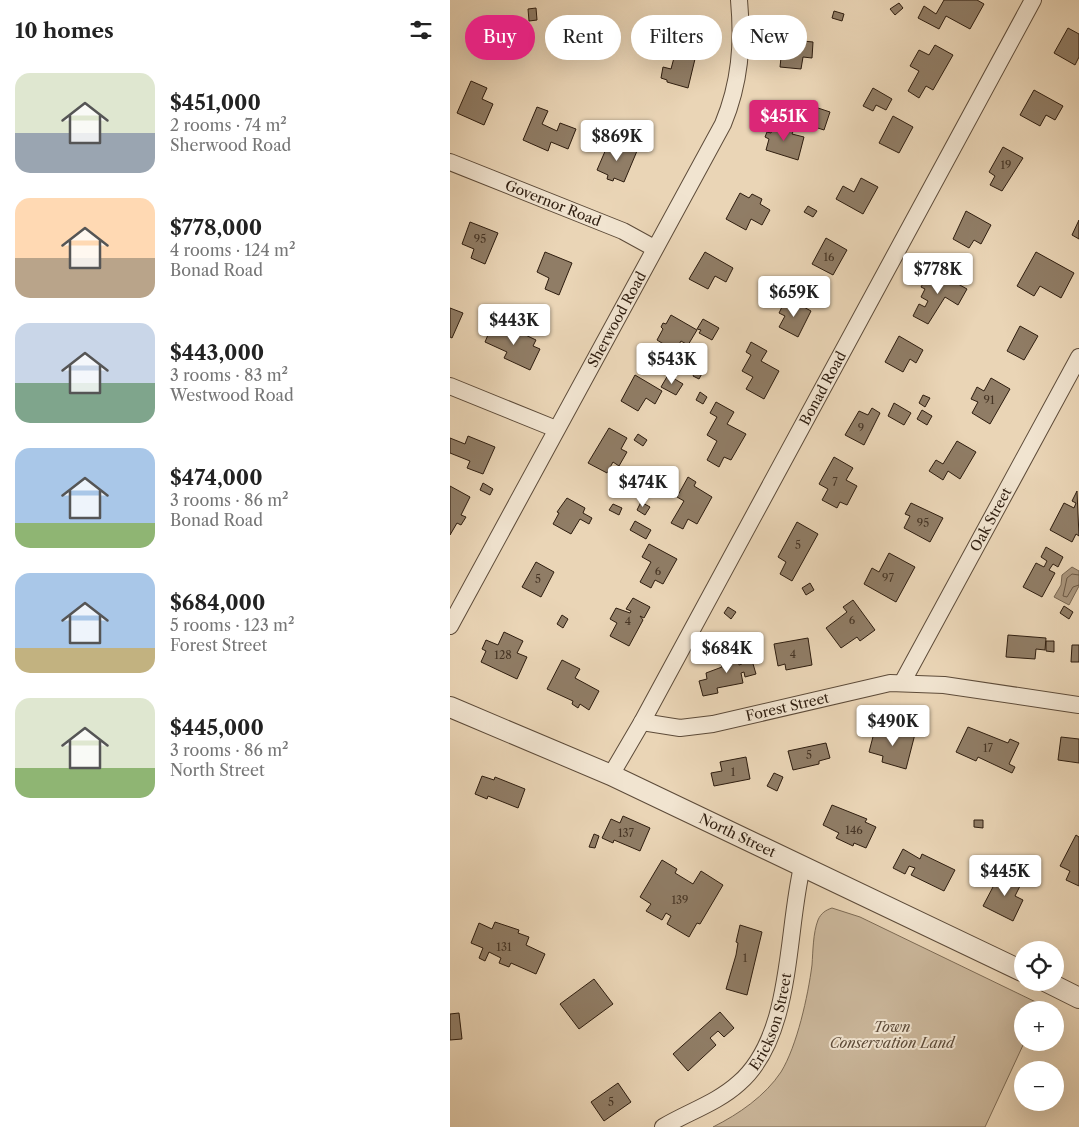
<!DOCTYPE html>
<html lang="en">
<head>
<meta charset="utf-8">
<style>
  :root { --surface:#fff; --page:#f6f6f6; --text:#222; --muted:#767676; --accent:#db2777 }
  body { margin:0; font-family:"Libre Caslon Text",serif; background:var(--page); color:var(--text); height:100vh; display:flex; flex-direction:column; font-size:19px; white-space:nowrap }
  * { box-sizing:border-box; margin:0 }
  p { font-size:16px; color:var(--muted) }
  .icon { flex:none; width:28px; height:28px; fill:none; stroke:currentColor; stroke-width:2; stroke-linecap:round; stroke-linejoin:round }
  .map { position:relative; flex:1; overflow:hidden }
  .drawer { display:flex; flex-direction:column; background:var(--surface); width:450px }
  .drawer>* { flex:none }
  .hud { position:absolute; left:15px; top:15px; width:475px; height:45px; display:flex; gap:10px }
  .fabs { position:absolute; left:564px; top:941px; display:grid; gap:10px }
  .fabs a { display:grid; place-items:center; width:50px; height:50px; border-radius:50%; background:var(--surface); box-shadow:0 5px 20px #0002; font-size:25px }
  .price { position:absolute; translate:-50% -42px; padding:0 11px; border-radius:5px; background:#fff; color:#222; font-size:16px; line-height:32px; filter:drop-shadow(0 1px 2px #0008) }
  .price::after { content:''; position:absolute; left:50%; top:30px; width:15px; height:11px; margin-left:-8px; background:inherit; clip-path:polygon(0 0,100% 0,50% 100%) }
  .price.current { background:var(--accent); color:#fff }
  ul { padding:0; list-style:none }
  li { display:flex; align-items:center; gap:15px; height:125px; padding:0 15px }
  li span { display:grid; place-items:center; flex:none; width:140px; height:100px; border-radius:15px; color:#555 }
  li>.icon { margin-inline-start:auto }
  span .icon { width:60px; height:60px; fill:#fffc; stroke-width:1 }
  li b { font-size:21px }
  h2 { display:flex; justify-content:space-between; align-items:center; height:60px; padding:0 15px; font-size:21px }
  .chip { padding:0 18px; border-radius:22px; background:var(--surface); box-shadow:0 5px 20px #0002; font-size:18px; line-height:45px }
  .chip.current { background:var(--accent); color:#fff }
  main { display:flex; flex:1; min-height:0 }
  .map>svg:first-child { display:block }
</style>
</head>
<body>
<main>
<section class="drawer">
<h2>10 homes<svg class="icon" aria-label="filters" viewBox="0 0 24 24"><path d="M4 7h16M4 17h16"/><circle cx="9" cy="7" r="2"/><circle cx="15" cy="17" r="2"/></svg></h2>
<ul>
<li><span style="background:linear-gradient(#dfe7d0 60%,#9aa5b1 0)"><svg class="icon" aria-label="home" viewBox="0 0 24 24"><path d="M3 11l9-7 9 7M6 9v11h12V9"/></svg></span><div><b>$451,000</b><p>2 rooms · 74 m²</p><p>Sherwood Road</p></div></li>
<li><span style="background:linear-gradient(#ffd9b3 60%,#b9a48a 0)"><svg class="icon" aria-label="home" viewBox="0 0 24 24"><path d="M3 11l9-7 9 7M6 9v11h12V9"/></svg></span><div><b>$778,000</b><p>4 rooms · 124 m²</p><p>Bonad Road</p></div></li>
<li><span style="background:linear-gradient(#c9d6e8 60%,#7fa58c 0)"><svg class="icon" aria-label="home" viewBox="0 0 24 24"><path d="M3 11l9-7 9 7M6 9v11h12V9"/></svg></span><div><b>$443,000</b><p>3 rooms · 83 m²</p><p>Westwood Road</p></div></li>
<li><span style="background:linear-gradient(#a9c7e8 75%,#8fb573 0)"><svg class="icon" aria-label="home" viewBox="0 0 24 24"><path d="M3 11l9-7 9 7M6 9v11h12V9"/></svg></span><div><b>$474,000</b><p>3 rooms · 86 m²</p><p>Bonad Road</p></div></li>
<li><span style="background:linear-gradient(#a9c7e8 75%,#c2b280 0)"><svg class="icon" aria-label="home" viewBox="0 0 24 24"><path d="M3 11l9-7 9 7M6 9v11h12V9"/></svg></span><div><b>$684,000</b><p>5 rooms · 123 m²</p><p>Forest Street</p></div></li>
<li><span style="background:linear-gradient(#dfe7d0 70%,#8fb573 0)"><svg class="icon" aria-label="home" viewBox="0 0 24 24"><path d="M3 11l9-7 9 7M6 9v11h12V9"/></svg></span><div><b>$445,000</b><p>3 rooms · 86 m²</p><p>North Street</p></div></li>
</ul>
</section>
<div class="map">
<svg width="629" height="1127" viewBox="0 0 629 1127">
  <rect width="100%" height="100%" fill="#ead5b6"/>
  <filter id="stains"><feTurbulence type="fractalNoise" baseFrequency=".004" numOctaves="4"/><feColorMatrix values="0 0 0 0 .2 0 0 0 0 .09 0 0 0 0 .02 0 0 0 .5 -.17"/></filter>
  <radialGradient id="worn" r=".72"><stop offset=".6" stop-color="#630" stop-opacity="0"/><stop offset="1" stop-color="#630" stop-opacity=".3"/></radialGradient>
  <path fill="#cab69a" stroke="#7c6a54" d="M382,908l28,9 182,88 -3,5h-17l2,33 -39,84h-272c26,-13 52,-31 68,-55 16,-26 27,-76 31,-107 1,-14 1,-32 6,-45 3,-7 8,-10 14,-12z"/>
  <path fill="#aa967d" stroke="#786651" d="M53,18l1,14 -29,2 -1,-14z
    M622,567l7,4v15l-10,19 -15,-8 7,-12 1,-10z"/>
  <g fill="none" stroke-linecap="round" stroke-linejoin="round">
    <path stroke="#6c5a46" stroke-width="1" d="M629,575l-7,-1 -5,4 -4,18 4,1 6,-10 6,-2"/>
  </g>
  <path fill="#907d66" stroke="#2e1d0f" d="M494,0h33l7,4 -14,25 -24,-13 -7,13 -21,-11 6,-12 12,8z
    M449,3l4,5 -8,7 -5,-6z
    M86,8l1,12 -8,1 -1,-12z
    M384,11l10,3 -2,7 -10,-3z
    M618,28l11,6v23l-4,8 -21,-12z
    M120,34l10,1 -1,8 -10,-2z
    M333,39l30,3 -1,16 -9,-1 -2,12 -21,-2z
    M485,45l18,10 -20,35 -7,-4 -7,12 -11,-7 11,-20 -9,-5 9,-16 10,5z
    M225,54l20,5 -7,29 -21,-6v-2l-6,-2 2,-11 8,2z
    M21,81l16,7 -5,11 11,5 -9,21 -27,-12z
    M423,88l19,11 -6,11 -10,-5 -3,6 -10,-5z
    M584,90l29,16 -8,14 -9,-5 -6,11 -20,-11z
    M362,106l18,6 -6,18 -22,-7 3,-10 4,1z
    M87,107l11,4 -6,13 15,7 3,-8 16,6 -8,20 -17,-7 -3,9 -25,-11z
    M443,116l20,11 -14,26 -20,-10z
    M324,123l20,6 -2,5 12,3 -6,23 -32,-10 3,-11 -4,-2 2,-5 4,1z
    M159,142l28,9 -13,31 -10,-4 -1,3 -6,-2 1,-4 -11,-5z
    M553,147l20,11 -21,33 -12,-6 5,-9 -6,-4z
    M411,178l17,9 -15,27 -27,-15 7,-13 11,6z
    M290,193l9,5 3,-4 10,5 -2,5 10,6 -8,15 -11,-6 -5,11 -20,-11z
    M358,206l9,5 -4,6 -9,-5z
    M516,211l25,14 -10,19 -7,-4 -5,8 -16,-9z
    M629,220v19l-7,-4z
    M20,222l28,11 -13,31 -14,-6 3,-9 -12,-5z
    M376,238l21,12 -14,25 -21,-11z
    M95,252l27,11 -13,32 -14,-6 4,-11 -12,-6z
    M255,252l28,16 -7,14 -11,-6 -7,13 -19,-10z
    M586,252l38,21 -13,25 -21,-12 -6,10 -17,-10z
    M485,271l32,18 -9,16 -13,-8 -17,27 -15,-8 6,-12 6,3 3,-6 -7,-4 4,-8 -4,-2 6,-10 3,2z
    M335,301l6,3 2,-3 18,10 -13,26 -19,-10 6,-11 -6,-3z
    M0,308l13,5 -11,25 -2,-1z
    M221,315l26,15 -9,15 -7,-4 -6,10 -18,-11 6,-11 -2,-2 2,-4 3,1z
    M253,319l16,9 -7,12 -13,-7 2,-3 -4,-1z
    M43,323l17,8 -2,5 5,3 4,-8 19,9 -3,6 7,3 -10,21 -26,-12 3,-6 -22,-10z
    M570,326l18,10 -14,24 -17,-9z
    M449,336l24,14 -7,13 -6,-4 -7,13 -18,-10z
    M301,342l16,9 -6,10 18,10 -15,28 -18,-10 7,-12 -11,-6 9,-16 -5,-3z
    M247,367l7,3 -5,9 -6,-3z
    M185,375l27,16 -7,13 -9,-6 -8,13 -17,-10z
    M218,375l15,9 -7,11 -15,-8z
    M541,378l19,11 -20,35 -18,-11 6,-11 -7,-3 6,-12 7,4z
    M250,392l7,5 -4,7 -7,-4z
    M473,395l7,3 -5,9 -6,-4z
    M266,402l18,10 -7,12 19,10 -15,26 -7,-3 -5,10 -12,-7 10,-19 -10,-6 10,-18 -7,-4z
    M444,403l17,10 -7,12 -16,-9z
    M422,408l8,5 -16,32 -19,-10 14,-24 9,4z
    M472,410l10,6 -5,9 -10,-6z
    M159,428l18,10 -6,11 6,3 -8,14 -6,-4 -6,11 -19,-10z
    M188,434l9,6 -4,6 -9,-6z
    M18,436l27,11 -12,27 -16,-6 3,-7 -20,-8v-15l15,6z
    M507,441l19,11 -16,27 -12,-8 -5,9 -14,-9 7,-11 7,4z
    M384,457l19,11 -7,12 11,6 -10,19 -7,-3 -3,6 -15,-8 6,-11 -9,-5z
    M238,477l8,5 -2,4 18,11 -15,27 -9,-5 -5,10 -12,-6 13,-22 -7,-4z
    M33,483l10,6 -3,6 -10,-5z
    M0,486l20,11 -9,18 5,2 -5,8 -4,-2 -7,12z
    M627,491l2,45 -3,-2 -4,8 -22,-12 14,-27 10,5 2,-5 -4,-2z
    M117,498l18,10 -2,5 9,5 -3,6 -9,-5 -9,15 -18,-10 6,-11 -2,-1z
    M191,502l9,5 -5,8 -8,-5z
    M461,503l32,15 -13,24 -26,-14 6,-12 -5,-2z
    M163,504l9,4 -3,7 -10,-5z
    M185,521l16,9 -5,9 -16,-9z
    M347,522l21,12 -26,47 -12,-7 6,-12 -8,-5z
    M199,544l28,15 -14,25 -8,-4 -4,8 -11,-6 11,-20 -9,-5z
    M596,547l17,10 -5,10 -5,-3 -4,6 6,3 -13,24 -19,-10 13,-24 8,4 3,-6 -6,-4z
    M439,553l26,14 -19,35 -32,-18 8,-16 7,4z
    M86,562l18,10 -13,25 -19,-10z
    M360,583l4,7 -8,5 -4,-7z
    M183,598l17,9 -6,11 -4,-2 3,4 -14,26 -19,-10 7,-13 -7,-4 6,-11 14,5 1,-2 -5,-2z
    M403,600l22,30 -15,11 -3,-4 -16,11 -15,-20 21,-16 -4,-5z
    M614,606l9,6 -4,7 -9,-6z
    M278,607l8,5 -5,7 -7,-6z
    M112,615l6,4 -5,9 -6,-4z
    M54,632l19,9 -6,12 10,4 -10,22 -36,-17 5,-11 -4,-2 4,-9 12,5z
    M558,635l38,3 -1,12 -9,-1 -1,10 -29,-2z
    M358,638l4,27 -26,5 -1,-6 -7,2 -4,-22z
    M596,641h8v11l-8,-1z
    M622,645h7v17h-8z
    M286,652l3,13 3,-1 -1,-5 10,-2 5,17 -11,3 -1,-5 -3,1 2,10 -26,5 1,5 -15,3 -4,-15 8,-2 -1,-6 16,-6 -3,-12z
    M112,660l18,9 -5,9 24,13 -10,19 -9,-6 -2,4 -6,-4 1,-3 -26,-12z
    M518,727l40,16 2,-4 9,4 -10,21 6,3 -3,6 -34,-16 -2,4 -20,-9z
    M445,728l20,6 -9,35 -24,-7 1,-6 -14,-4 6,-23 18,5z
    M611,737l18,2v24l-21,-3z
    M376,743l4,15 -11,3v3l-26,6 -5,-19z
    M296,757l4,22 -36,7 -3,-13 11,-2 -2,-9z
    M324,773l9,4 -6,14 -10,-5z
    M32,776l12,4 1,-3 30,12 -7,19 -30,-12 -1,3 -12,-5z
    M382,805l35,14 -2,3 11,5 -10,21 -12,-5 -1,3 -17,-8 3,-5 -16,-8z
    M173,816l27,12 -10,23 -26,-11 -1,3 -11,-5 9,-19 9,4z
    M524,820h9v8l-9,-1z
    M144,834l5,2 -4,12 -6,-1z
    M626,835l3,2v49l-13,-6 4,-9 -10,-5z
    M453,849l17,10 2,-5 33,16 -11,21 -33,-16 4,-7 -6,-2 -4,8 -12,-6z
    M212,860l15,9 -2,4 18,11 8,-13 22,14 -23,39 -3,-1 -8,14 -22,-13 4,-8 -5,-3 -4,7 -16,-9 5,-7 -11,-7z
    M555,871l18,9 -8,16 8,4 -10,21 -30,-15 11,-21 3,2z
    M45,922l24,8 -1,3 11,4 -3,8 19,9 -9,20 -25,-11 -2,4 -10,-4 2,-5 -12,-6 -4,9 -6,-3 4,-10 -12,-5 8,-20 13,6z
    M290,925l22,7 -15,63 -21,-6 10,-34 2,-12 -2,-1z
    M144,979l19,25 -34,25 -19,-25z
    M270,1012l14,16 -10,9 -6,-6 -8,7 6,7 -28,26 -15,-17z
    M9,1013l3,26 -12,1v-26z
    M168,1083l13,19 -27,19 -13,-19z"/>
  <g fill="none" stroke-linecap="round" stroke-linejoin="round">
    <defs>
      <g id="minor">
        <path id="s1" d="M0,162l173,69 31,17"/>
        <path d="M0,386l106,43"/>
        <path id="s2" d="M0,626l273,-502c17,-41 20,-80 16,-124"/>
        <path id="s3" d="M452,683l177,-326"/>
        <path id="s4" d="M192,722l38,6 33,-4 177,-41 54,2 135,20"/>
        <path id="s5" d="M161,775l31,-53 391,-722"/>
        <path id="s6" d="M213,1127c25,-15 54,-24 76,-44 54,-47 47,-149 63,-216"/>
      </g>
      <g id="tertiary">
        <path id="s7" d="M0,707l161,68 411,196"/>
        <path d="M597,982l32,16"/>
      </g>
    </defs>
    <use href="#minor" stroke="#5d4b39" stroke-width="18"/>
    <use href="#tertiary" stroke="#5d4b39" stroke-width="22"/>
    <use href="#minor" stroke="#f1e4d0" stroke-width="16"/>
    <use href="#tertiary" stroke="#f1e4d0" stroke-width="20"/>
  </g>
  <g text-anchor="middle" stroke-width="4" stroke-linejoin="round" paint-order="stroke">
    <g font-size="11" fill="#463525">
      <text x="556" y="169">19</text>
      <text x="30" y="243">95</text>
      <text x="379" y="261">16</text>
      <text x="539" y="404">91</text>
      <text x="411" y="432">9</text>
      <text x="385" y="486">7</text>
      <text x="473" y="527">95</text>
      <text x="348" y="549">5</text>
      <text x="208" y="575">6</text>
      <text x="438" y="582">97</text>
      <text x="88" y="583">5</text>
      <text x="402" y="624">6</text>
      <text x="178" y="625">4</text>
      <text x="343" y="658">4</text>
      <text x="53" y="659">128</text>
      <text x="538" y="752">17</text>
      <text x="359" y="759">5</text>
      <text x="283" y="776">1</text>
      <text x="404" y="834">146</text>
      <text x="176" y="837">137</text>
      <text x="230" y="904">139</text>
      <text x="54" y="951">131</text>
      <text x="295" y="962">1</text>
      <text x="161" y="1106">5</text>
    </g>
    <g font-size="14" fill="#2e1d0f" stroke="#f1e4d0">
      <text dy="5" stroke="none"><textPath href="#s1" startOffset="111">Governor Road</textPath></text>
      <text dy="5" stroke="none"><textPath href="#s2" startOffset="349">Sherwood Road</textPath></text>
      <text dy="5" stroke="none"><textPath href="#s5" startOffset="441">Bonad Road</textPath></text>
      <text dy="5" stroke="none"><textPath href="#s3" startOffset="186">Oak Street</textPath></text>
      <text dy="5" stroke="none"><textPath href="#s4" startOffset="148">Forest Street</textPath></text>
      <text dy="5" stroke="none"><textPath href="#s7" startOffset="315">North Street</textPath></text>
      <text dy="5" stroke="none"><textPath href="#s6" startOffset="159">Erickson Street</textPath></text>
    </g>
    <g font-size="14" font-style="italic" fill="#5d4b39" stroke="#f1e4d0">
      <text x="442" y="1032">Town<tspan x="442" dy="16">Conservation Land</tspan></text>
    </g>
  </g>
  <rect width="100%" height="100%" filter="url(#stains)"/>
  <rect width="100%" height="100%" fill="url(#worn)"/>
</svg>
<div class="fabs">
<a><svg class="icon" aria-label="locate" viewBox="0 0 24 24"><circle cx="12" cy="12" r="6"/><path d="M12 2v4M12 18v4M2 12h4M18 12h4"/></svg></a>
<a>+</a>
<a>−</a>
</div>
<b class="price current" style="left:334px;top:142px">$451K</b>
<b class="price" style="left:167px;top:162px">$869K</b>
<b class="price" style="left:488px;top:295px">$778K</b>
<b class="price" style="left:344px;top:318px">$659K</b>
<b class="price" style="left:64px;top:346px">$443K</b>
<b class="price" style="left:222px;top:385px">$543K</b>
<b class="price" style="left:193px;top:508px">$474K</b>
<b class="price" style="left:277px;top:674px">$684K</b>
<b class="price" style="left:443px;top:747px">$490K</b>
<b class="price" style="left:555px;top:897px">$445K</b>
<div class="hud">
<a class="chip current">Buy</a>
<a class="chip">Rent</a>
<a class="chip">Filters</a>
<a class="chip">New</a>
</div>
</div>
</main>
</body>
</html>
